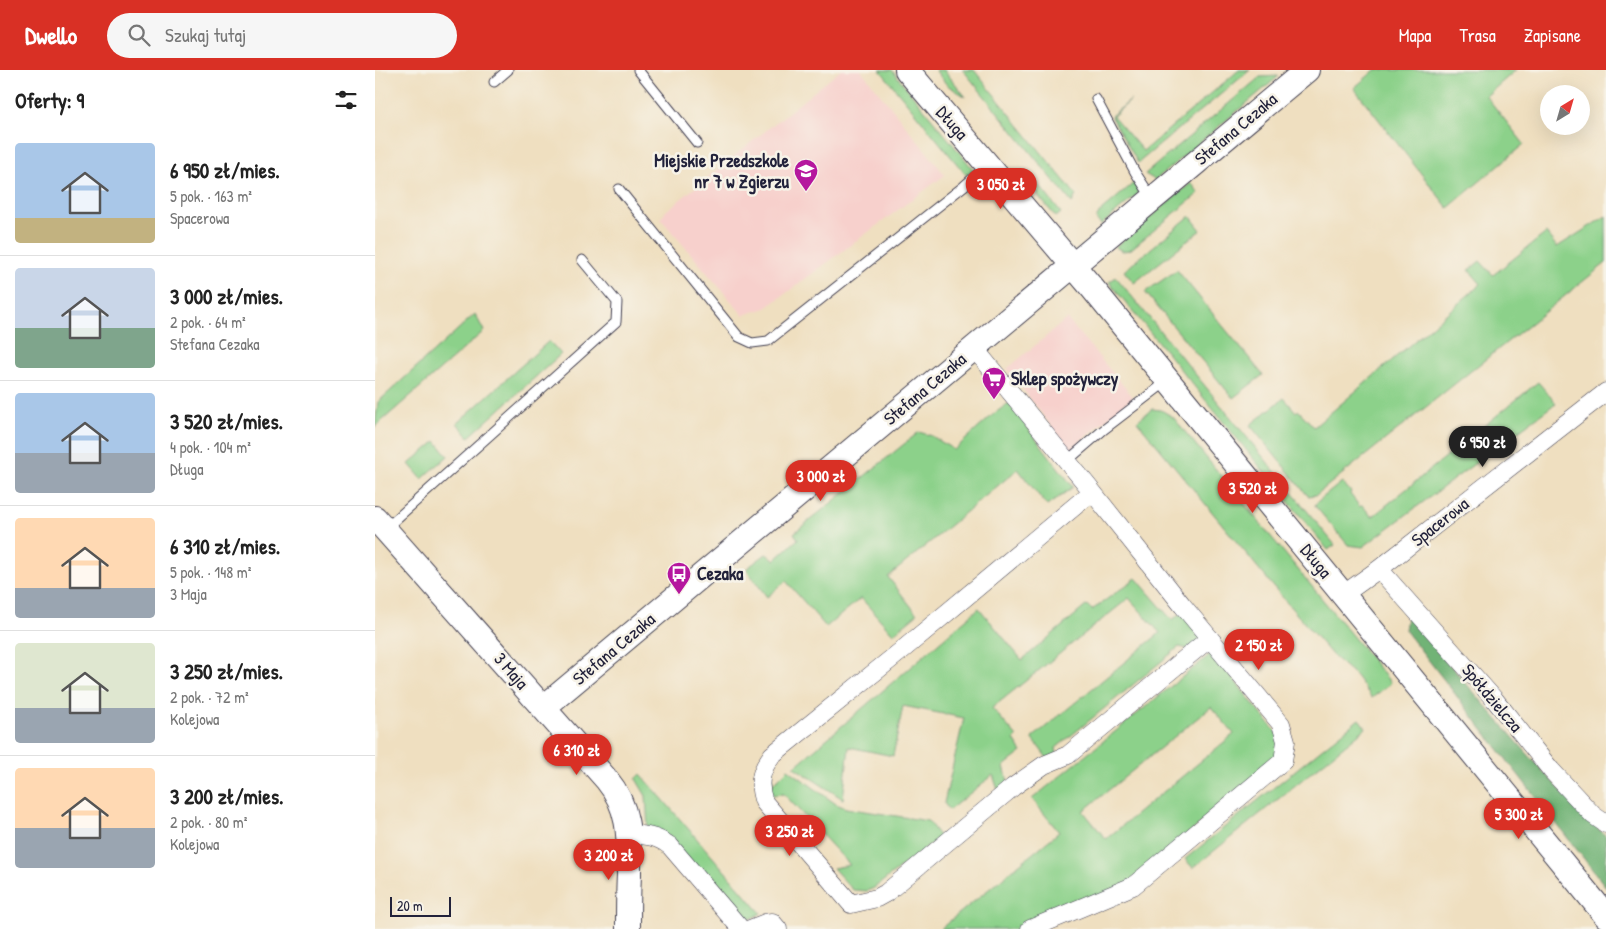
<!DOCTYPE html>
<html lang="pl">
<head>
<meta charset="utf-8">
<style>
  :root { --surface:#fff; --page:#f6f6f6; --text:#222; --muted:#767676; --line:#e0e0e0; --accent:#d93025 }
  body { margin:0; font-family:"Patrick Hand",sans-serif; background:var(--page); color:var(--text); height:100vh; display:flex; flex-direction:column; font-size:19px; white-space:nowrap }
  * { box-sizing:border-box; margin:0 }
  p { font-size:16px; color:var(--muted) }
  .icon { flex:none; width:28px; height:28px; fill:none; stroke:currentColor; stroke-width:2; stroke-linecap:round; stroke-linejoin:round }
  .map { position:relative; flex:1; overflow:hidden }
  .panel { display:flex; flex-direction:column; background:var(--surface); width:375px }
  .panel>* { flex:none }
  .needle { width:32px; rotate:37deg }
  .tools { position:absolute; left:1165px; top:15px; display:grid; gap:10px }
  .tools a { display:grid; place-items:center; width:50px; height:50px; border-radius:50%; background:var(--surface); box-shadow:0 5px 20px #0002; font-size:25px }
  .scale { position:absolute; left:15px; bottom:12px; width:61px; box-sizing:border-box; padding-left:5px; border:2px solid #22223b; border-top:0; font-size:14px; line-height:18px; white-space:nowrap; color:#22223b; -webkit-text-stroke:4px #f7f3e8; paint-order:stroke }
  .price { position:absolute; translate:-50% -42px; padding:0 11px; border-radius:18px; background:var(--accent); color:#fff; font-size:16px; line-height:32px; filter:drop-shadow(0 1px 2px #0008) }
  .price::after { content:''; position:absolute; left:50%; top:30px; width:15px; height:11px; margin-left:-8px; background:inherit; clip-path:polygon(0 0,100% 0,50% 100%) }
  .price.on { background:#222; color:#fff }
  ul { padding:0; list-style:none }
  li { display:flex; align-items:center; gap:15px; height:125px; padding:0 15px }
  li+li { border-top:1px solid var(--line) }
  li span { display:grid; place-items:center; flex:none; width:140px; height:100px; border-radius:5px; color:#555 }
  li>.icon { margin-inline-start:auto }
  span .icon { width:60px; height:60px; fill:#fffc; stroke-width:1 }
  li b { font-size:21px }
  h2 { display:flex; justify-content:space-between; align-items:center; height:60px; padding:0 15px; font-size:21px }
  header { display:flex; align-items:center; gap:30px; box-sizing:border-box; height:70px; padding:0 25px; background:var(--accent); color:#fff }
  header strong { font-size:24px }
  nav { display:flex; gap:28px; margin-inline-start:auto; font-size:18px }
  .search { width:350px; height:45px; background:var(--page); display:flex; align-items:center; gap:12px; box-sizing:border-box; padding:0 18px; border-radius:28px; color:var(--muted); font-size:19px }
  main { display:flex; flex:1; min-height:0 }
  .map>svg:first-child { display:block }
</style>
</head>
<body>
<header>
<strong>Dwello</strong>
<div class="search"><svg class="icon" aria-label="search" viewBox="0 0 24 24"><circle cx="10" cy="10" r="6"/><path d="M15 15l6 6"/></svg>Szukaj tutaj</div>
<nav><a>Mapa</a><a>Trasa</a><a>Zapisane</a></nav>
</header>
<main>
<section class="panel">
<h2>Oferty: 9<svg class="icon" aria-label="filters" viewBox="0 0 24 24"><path d="M4 7h16M4 17h16"/><circle cx="9" cy="7" r="2"/><circle cx="15" cy="17" r="2"/></svg></h2>
<ul>
<li><span style="background:linear-gradient(#a9c7e8 75%,#c2b280 0)"><svg class="icon" aria-label="home" viewBox="0 0 24 24"><path d="M3 11l9-7 9 7M6 9v11h12V9"/></svg></span><div><b>6 950 zł/mies.</b><p>5 pok. · 163 m²</p><p>Spacerowa</p></div></li>
<li><span style="background:linear-gradient(#c9d6e8 60%,#7fa58c 0)"><svg class="icon" aria-label="home" viewBox="0 0 24 24"><path d="M3 11l9-7 9 7M6 9v11h12V9"/></svg></span><div><b>3 000 zł/mies.</b><p>2 pok. · 64 m²</p><p>Stefana Cezaka</p></div></li>
<li><span style="background:linear-gradient(#a9c7e8 60%,#9aa5b1 0)"><svg class="icon" aria-label="home" viewBox="0 0 24 24"><path d="M3 11l9-7 9 7M6 9v11h12V9"/></svg></span><div><b>3 520 zł/mies.</b><p>4 pok. · 104 m²</p><p>Długa</p></div></li>
<li><span style="background:linear-gradient(#ffd9b3 70%,#9aa5b1 0)"><svg class="icon" aria-label="home" viewBox="0 0 24 24"><path d="M3 11l9-7 9 7M6 9v11h12V9"/></svg></span><div><b>6 310 zł/mies.</b><p>5 pok. · 148 m²</p><p>3 Maja</p></div></li>
<li><span style="background:linear-gradient(#dfe7d0 65%,#9aa5b1 0)"><svg class="icon" aria-label="home" viewBox="0 0 24 24"><path d="M3 11l9-7 9 7M6 9v11h12V9"/></svg></span><div><b>3 250 zł/mies.</b><p>2 pok. · 72 m²</p><p>Kolejowa</p></div></li>
<li><span style="background:linear-gradient(#ffd9b3 60%,#9aa5b1 0)"><svg class="icon" aria-label="home" viewBox="0 0 24 24"><path d="M3 11l9-7 9 7M6 9v11h12V9"/></svg></span><div><b>3 200 zł/mies.</b><p>2 pok. · 80 m²</p><p>Kolejowa</p></div></li>
</ul>
</section>
<div class="map">
<svg width="1231" height="859" viewBox="0 0 1231 859">
  <rect width="100%" height="100%" fill="#f7f3e8"/>
  <filter id="ink" filterUnits="userSpaceOnUse"><feTurbulence type="fractalNoise" baseFrequency=".02" numOctaves="2"/><feDisplacementMap in="SourceGraphic" scale="10" xChannelSelector="R" yChannelSelector="G"/><feConvolveMatrix kernelMatrix="1 2 1 2 8 2 1 2 1" color-interpolation-filters="sRGB"/></filter>
  <filter id="wash" filterUnits="userSpaceOnUse"><feTurbulence type="fractalNoise" baseFrequency=".0096" numOctaves="4" result="noise"/><feDisplacementMap in="SourceGraphic" scale="20" xChannelSelector="R" yChannelSelector="G"/><feGaussianBlur stdDeviation="1.12" result="paint"/><feColorMatrix in="noise" values="0 0 0 0 0 0 0 0 0 0 0 0 0 0 0 0 0 1.4 0 .05"/><feComposite in="paint" operator="in"/></filter>
  <g filter="url(#wash)">
    <rect width="100%" height="100%" fill="#efdfc0"/>
    <path fill="#f7d0cc" d="M466,0h20l84,105 -179,133 -23,7 -82,-96 5,-8z
      M692,249l66,78 -63,53 -63,-81z"/>
    <path fill="#8cd18a" stroke="#577a62" fill-rule="evenodd" d="M505,0h12l81,99 -7,6z
      M560,0h9l22,27 -19,-12z
      M588,0h11l102,125 -4,8z
      M864,0h11l-112,93 -27,-47 20,-16 -18,16 30,35z
      M1000,0h141l-30,26 38,48 -76,64 -94,-120z
      M904,6l-124,104 -10,-6 115,-97z
      M656,105l30,38 -5,4 -17,-20z
      M761,111l2,13 -37,31 -5,-6 4,-7z
      M816,113l8,10 -69,57 -7,1 -8,-4z
      M815,146l11,14 -67,53 -10,-12z
      M1231,146v47l-290,232 -8,1 -58,-71 34,-27 12,14 2,-2 16,17 167,-143 -12,-14 11,-9 13,14 53,-42 11,14z
      M802,200l86,105 -30,23 -88,-106z
      M741,207l219,268 -7,5 -219,-268z
      M100,244l9,17 -109,96 3,-25z
      M174,271l12,13 -92,83 -12,-14z
      M1163,312l18,21 -193,144 -15,-2 -33,-39 2,-4 25,-20 9,10 -1,2 10,13 2,-2 10,12z
      M634,333l64,84 -26,19 -29,-37 -130,108 29,37 -24,20 -32,-36 -35,29 -40,-46 -19,16 -21,-28 20,-15 9,6 23,-21 -4,-6 125,-101 13,4 22,14 41,-37z
      M777,339l9,1 12,7 218,266 -19,15 -16,-22 -23,-20 -46,-53 -150,-182z
      M61,371l12,15 -26,23 -13,-15z
      M761,508l36,42 12,-9 21,27 -16,11 -10,-2 -123,101 1,6 -10,4 -15,-20 128,-105 -31,-35 -137,110 25,29 -3,3 8,12 -18,14 4,16 -10,8 -5,-15 -44,35 -5,-7 20,-85 -61,-12 -10,50 -44,-9 -6,52 -49,-32 185,-159 43,52 65,-55 5,5z
      M837,583l68,84 1,20 -157,130 -103,42h-81l119,-97 -27,-33zM836,637l23,27 -128,105 -23,-28z
      M984,649l7,9 -173,140 -8,-9z
      M398,694l-1,21 16,-16 48,35 10,4 82,13 12,16 -66,51 -7,3 -14,-1 -20,-22 17,-3 -66,-71 -14,1 -5,-10z
      M266,704l120,139c-7,5 -12,8 -21,5l-92,-88 -2,-34 -10,-17z"/>
    <path fill="#71b376" stroke="#4a6a58" d="M1032,546l140,160 59,60v51l-201,-257z"/>
  </g>
  <g filter="url(#ink)">
    <g fill="none" stroke-linecap="round" stroke-linejoin="round">
      <defs>
        <path id="lane" d="M263,0l59,73
          M119,12l14,-12
          M721,29l39,73 17,26
          M244,119l120,148 13,6 16,-2 196,-155 24,-21
          M692,391l35,-30 64,-49
          M10,459l231,-207 1,-20 -35,-42"/>
        <path id="street" d="M599,278l113,137 96,121 98,118 5,17 -3,20 -150,125 -103,43
          M717,422l-191,159 -129,104c-11,15 -15,28 -8,47l87,102 26,-6 9,-5 127,-106 31,-22 24,-10 142,-117
          M1004,499l116,131 56,70 42,45 13,9
          M969,524l35,-25 227,-177
          M254,764c16,1 28,2 41,12l71,83
          M375,859l15,-6 7,-1 6,7"/>
        <path id="secondary" d="M532,0l186,219 513,627
          M0,448l232,262c24,29 22,60 22,95 -1,18 -1,36 -1,54
          M168,638l764,-638"/>
      </defs>
      <use href="#lane" stroke="#413e4f" stroke-width="11"/>
      <use href="#street" stroke="#413e4f" stroke-width="19"/>
      <use href="#secondary" stroke="#413e4f" stroke-width="26"/>
      <use href="#lane" stroke="#fff" stroke-width="9"/>
      <use href="#street" stroke="#fff" stroke-width="18"/>
      <use href="#secondary" stroke="#fff" stroke-width="24"/>
    </g>
  </g>
  <defs>
    <symbol id="school-pin" viewBox="-11 -11 22 30"><path d="M0 17L-7.5 6A9.5 9.5 0 1 1 7.5 6Z" fill="#b5179e" stroke="#f7f3e8"/><path d="M0-5L7-2L0 1L-7-2ZM-4 1L0 2.5L4 1V4Q0 6-4 4Z" fill="#fff"/></symbol>
    <symbol id="supermarket-pin" viewBox="-11 -11 22 30"><path d="M0 17L-7.5 6A9.5 9.5 0 1 1 7.5 6Z" fill="#b5179e" stroke="#f7f3e8"/><path d="M-6-5.5h2.5l.6 2H6L4.5 2H-2.5L-4.4-4H-6ZM-1.5 3.2a1.3 1.3 0 1 0 .1 0ZM3 3.2a1.3 1.3 0 1 0 .1 0Z" fill="#fff"/></symbol>
    <symbol id="bus-pin" viewBox="-11 -11 22 30"><path d="M0 17L-7.5 6A9.5 9.5 0 1 1 7.5 6Z" fill="#b5179e" stroke="#f7f3e8"/><path d="M-5-6H5V4H4V6H2V4H-2V6H-4V4H-5ZM-3.5-4V0h7V-4ZM-3.5 1.2v1.5H-2V1.2ZM2 1.2v1.5H3.5V1.2Z" fill="#fff"/></symbol>
  </defs>
  <g fill-rule="evenodd">
    <use href="#school-pin" x="417" y="87" width="28" height="38"/>
    <use href="#supermarket-pin" x="605" y="295" width="28" height="38"/>
    <use href="#bus-pin" x="290" y="490" width="28" height="38"/>
  </g>
  <g text-anchor="middle" stroke-width="5" stroke-linejoin="round" paint-order="stroke">
    <g font-size="18" fill="#22223b" stroke="#f7f3e8">
      <text transform="translate(577 53) rotate(49)" y="6">Długa</text>
      <text transform="translate(861 59) rotate(-40)" y="6">Stefana Cezaka</text>
      <text transform="translate(550 319) rotate(-40)" y="6">Stefana Cezaka</text>
      <text transform="translate(1065 452) rotate(-38)" y="6">Spacerowa</text>
      <text transform="translate(941 491) rotate(51)" y="6">Długa</text>
      <text transform="translate(239 579) rotate(-40)" y="6">Stefana Cezaka</text>
      <text transform="translate(136 601) rotate(49)" y="6">3 Maja</text>
      <text transform="translate(1117 628) rotate(50)" y="6">Spółdzielcza</text>
    </g>
    <g font-size="18" font-weight="bold" fill="#22223b" stroke="#f7f3e8" text-anchor="start">
      <text x="414" y="97" text-anchor="end">Miejskie Przedszkole<tspan x="414" dy="21">nr 7 w Zgierzu</tspan></text>
      <text x="636" y="315">Sklep spożywczy</text>
      <text x="322" y="510">Cezaka</text>
    </g>
  </g>
</svg>
<div class="tools">
<a><svg class="needle" viewBox="-14 -14 28 28"><path d="M0-13l5 13h-10z" fill="#e53935"/><path d="M0 13l5-13h-10z" fill="#767676"/></svg></a>
</div>
<div class="scale">20 m</div>
<b class="price" style="left:626px;top:140px">3 050 zł</b>
<b class="price on" style="left:1108px;top:398px">6 950 zł</b>
<b class="price" style="left:446px;top:432px">3 000 zł</b>
<b class="price" style="left:878px;top:444px">3 520 zł</b>
<b class="price" style="left:884px;top:601px">2 150 zł</b>
<b class="price" style="left:202px;top:706px">6 310 zł</b>
<b class="price" style="left:1144px;top:770px">5 300 zł</b>
<b class="price" style="left:415px;top:787px">3 250 zł</b>
<b class="price" style="left:234px;top:811px">3 200 zł</b>
</div>
</main>
</body>
</html>
